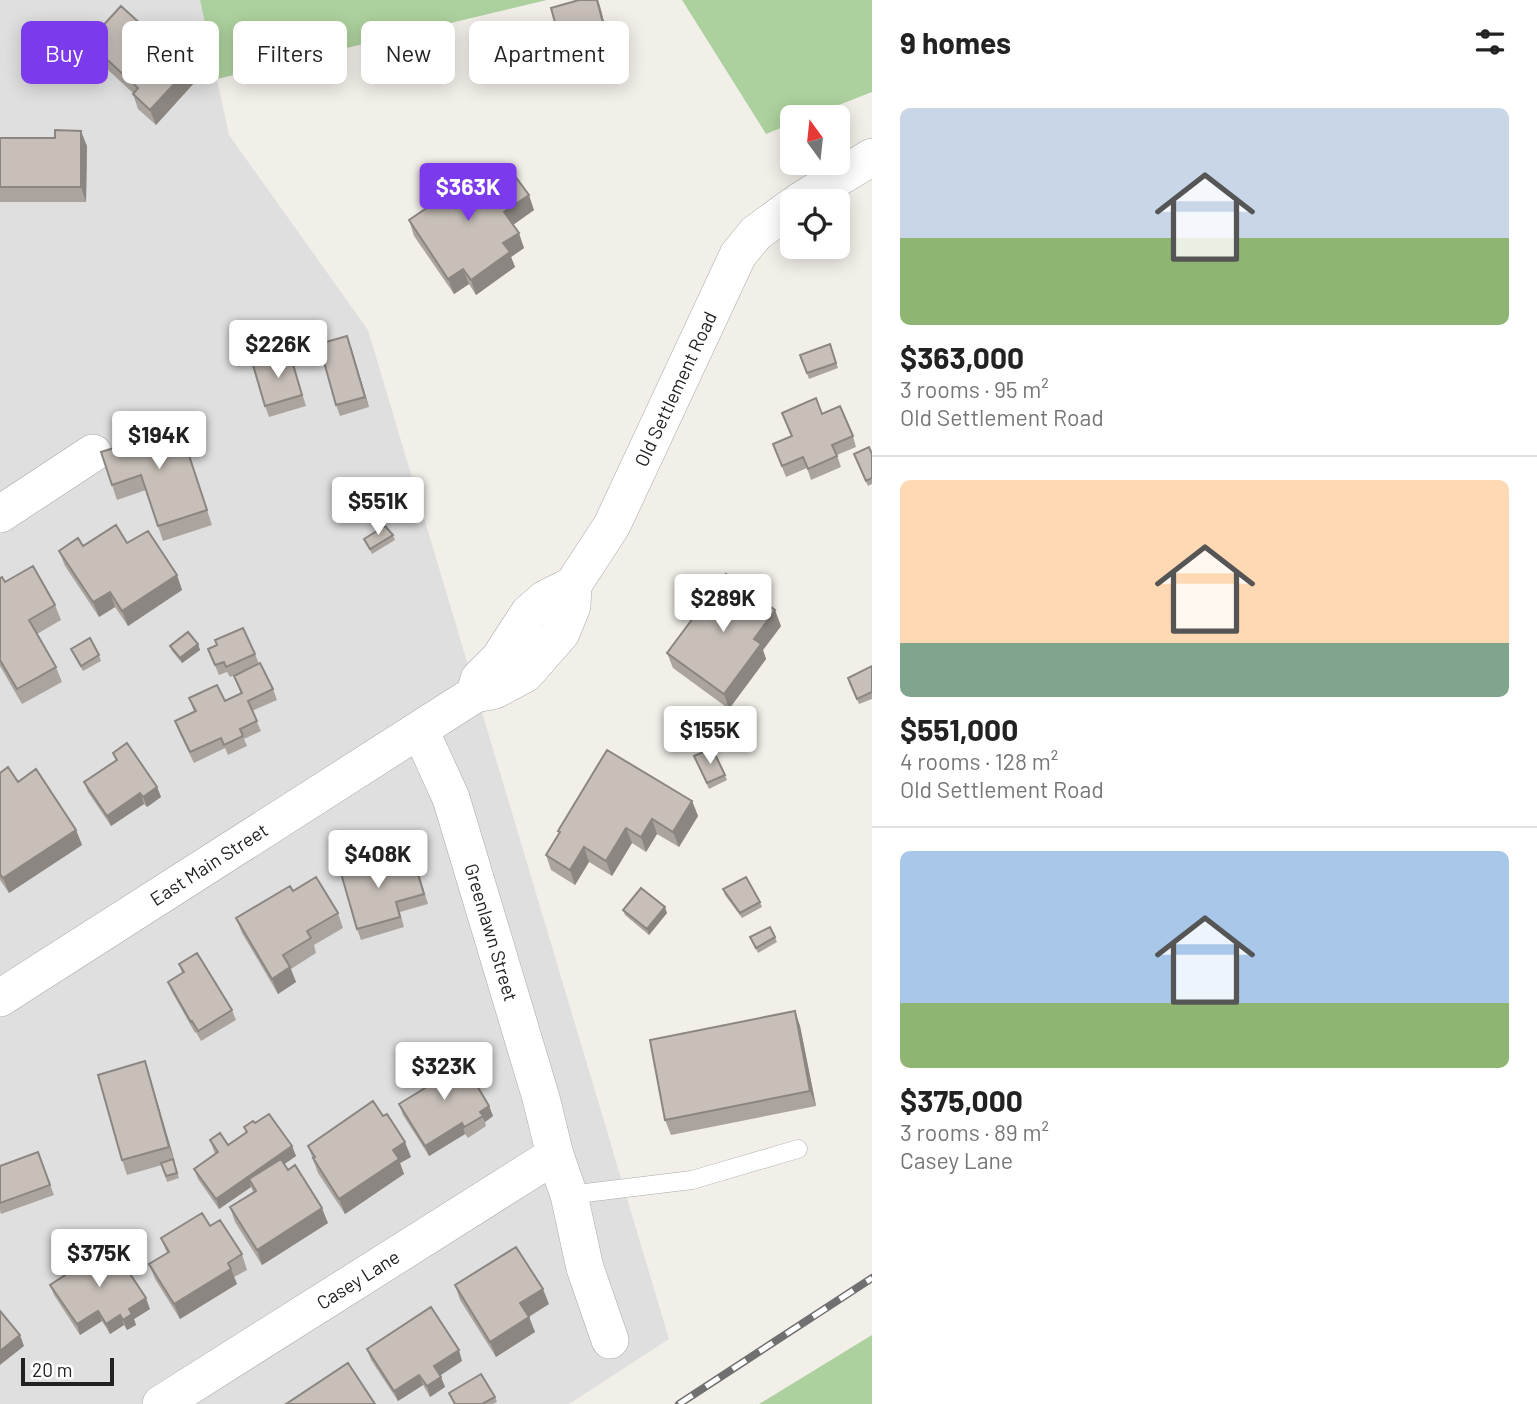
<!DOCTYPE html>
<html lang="en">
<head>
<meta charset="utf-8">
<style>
  :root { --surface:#fff; --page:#f6f6f6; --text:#222; --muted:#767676; --line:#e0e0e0; --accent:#7c3aed }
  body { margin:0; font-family:Barlow,sans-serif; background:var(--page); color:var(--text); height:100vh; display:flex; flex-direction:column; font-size:26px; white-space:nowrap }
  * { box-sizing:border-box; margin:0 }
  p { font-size:23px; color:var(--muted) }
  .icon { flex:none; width:38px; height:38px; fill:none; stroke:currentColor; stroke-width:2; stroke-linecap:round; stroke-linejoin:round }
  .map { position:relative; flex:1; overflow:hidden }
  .side { display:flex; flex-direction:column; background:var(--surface); width:665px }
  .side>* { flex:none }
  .banner { position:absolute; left:21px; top:21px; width:665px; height:63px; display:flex; gap:14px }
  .needle { width:46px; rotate:345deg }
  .tools { position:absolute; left:780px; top:105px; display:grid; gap:14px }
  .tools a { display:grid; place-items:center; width:70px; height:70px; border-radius:10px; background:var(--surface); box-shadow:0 4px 18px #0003; font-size:35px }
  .scale { position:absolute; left:21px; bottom:18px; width:93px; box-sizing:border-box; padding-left:7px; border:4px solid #222; border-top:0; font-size:19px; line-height:24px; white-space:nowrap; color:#222; -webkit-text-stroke:5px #fff; paint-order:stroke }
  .price { position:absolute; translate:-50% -60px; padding:0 16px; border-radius:7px; background:#fff; color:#222; font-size:23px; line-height:46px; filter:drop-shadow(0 2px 4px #0008) }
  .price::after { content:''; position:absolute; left:50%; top:42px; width:21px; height:16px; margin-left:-10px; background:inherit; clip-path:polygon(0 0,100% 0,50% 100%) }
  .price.on { background:var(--accent); color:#fff }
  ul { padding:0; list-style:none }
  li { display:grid; align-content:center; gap:14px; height:371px; padding:0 28px }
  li+li { border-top:2px solid var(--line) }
  li span { display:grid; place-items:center; height:217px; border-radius:10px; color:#555 }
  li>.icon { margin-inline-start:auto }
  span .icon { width:126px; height:126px; fill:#fffc; stroke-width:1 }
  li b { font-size:30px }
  h2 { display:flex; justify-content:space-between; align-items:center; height:84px; padding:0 28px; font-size:30px }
  .tag { padding:0 24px; border-radius:10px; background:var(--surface); box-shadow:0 4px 18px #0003; font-size:24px; line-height:63px }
  .tag.on { background:var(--accent); color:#fff }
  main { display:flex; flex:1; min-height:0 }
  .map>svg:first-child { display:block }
</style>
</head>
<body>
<main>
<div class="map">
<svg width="872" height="1404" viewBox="0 0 872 1404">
  <rect width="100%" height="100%" fill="#f2efe9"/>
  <path fill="#e0dfdf" d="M0,0h200l29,135 139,195 301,1009 -100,65h-569z"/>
  <path fill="#add19e" d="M200,0h347l-330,79z
    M682,0h190v92l-64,25h-15v6l-27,11z
    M872,1335v69h-113z"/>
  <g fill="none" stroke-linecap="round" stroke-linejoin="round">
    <defs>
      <path id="lane" d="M569,1195l123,-15 106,-31"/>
      <g id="street">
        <path d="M800,201l72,-44"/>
        <path d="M0,514l93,-61"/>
        <path id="s1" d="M475,694l4,-15 20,-20 30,-46 16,-14 28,-14 39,-60 126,-270 18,-22 37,-27"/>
        <path id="s2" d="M420,730l31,68 90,300 14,57 14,40 16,73 25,72"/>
        <path id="s3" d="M0,998l475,-304 20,-4 30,-16 36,-41 11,-27 1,-21"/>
        <path id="s4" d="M161,1404l394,-249"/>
      </g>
    </defs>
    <use href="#lane" stroke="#a9a9a9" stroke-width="19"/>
    <use href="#street" stroke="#a9a9a9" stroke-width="38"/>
    <use href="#lane" stroke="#fff" stroke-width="18"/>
    <use href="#street" stroke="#fff" stroke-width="37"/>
    <defs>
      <path id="rail" d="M679,1404l193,-126"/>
    </defs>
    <use href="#rail" stroke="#707070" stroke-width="8"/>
    <use href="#rail" stroke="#fff" stroke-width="5" stroke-dasharray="16" stroke-linecap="butt"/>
  </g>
  <path fill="#aba49e" d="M598,0l16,60 -44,12 -4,-10z
    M88,42l106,41 -38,42 -18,-16 -5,-15v-1l-39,-36z
    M0,138l87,8 -1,56h-86z
    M490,187l44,23 -21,15 11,23 -13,9 4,10 -39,28 -7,-11 -15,10 -40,-58 -5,-16 21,-14 -7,-18 39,5z
    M830,344l8,24 -29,11 -9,-24z
    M351,347l18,60 -29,9 -4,-11z
    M290,354l16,52 -37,11 -4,-11z
    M782,413l40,1 31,22 3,11 -19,8 4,12 -30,13 -4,-12 -21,9 -13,-33 18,-8z
    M177,419l35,106 -49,16 -17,-51 -29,10 -5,-15 18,-42z
    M854,454h18v30l-4,2z
    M393,535l2,5 -23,14 -8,-15z
    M127,543l50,32 5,15 -54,36 -13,-19 -16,10 -34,-51 -6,-15 24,-5z
    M0,578l5,4 50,23 6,15 -24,14 19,33 6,15 -40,22 -22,-38z
    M781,626l-18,24 3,9 -37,50 -56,-41 -6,-15z
    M198,644l2,6 -18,13 -10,-12 -2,-5z
    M71,649l28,6 2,6 -18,10z
    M208,649l47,5 4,10 14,25 4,11 -25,11 9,20 -17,8 3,7 -19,9 -3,-7 -31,15 -15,-31 -4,-11 19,-9 -5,-14 36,3 16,-7 -7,-18 17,-8 -21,9 -3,-5 -8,3z
    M872,666v33l-13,5 -10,-21z
    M113,753l44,34 4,10 -14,10 -3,-3 -33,22 -23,-34 -4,-10 32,-21z
    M694,756l31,19 2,5 -18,9z
    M0,773l18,9 58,48 6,15 -73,48 -9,-13z
    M692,801l6,15 -19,31 -22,-13 -11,18 -14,-9 -20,33 -23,-14 -14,23 -24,-15 -5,-15 13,-21 -1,-3z
    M386,860l3,11 30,3 9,30 -28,8 4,15 -43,13 -4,-11 10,-63z
    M723,889l37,13 2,5 -20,11 -17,-23z
    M293,891l45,22 5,15 -29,17 2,8 -25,16 5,13 -18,12 -36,-61 -6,-15z
    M623,910l44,3 -18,22 -24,-20z
    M750,937h25l2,5 -19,11z
    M179,964l53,46 4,10 -35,21 -5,-9 -1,1 -23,-41 -4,-10 14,-9z
    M795,1011l5,15 16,80 -145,29 -6,-15z
    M145,1061l5,16 29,101 -12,4 -5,-17 -35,10 -5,-15z
    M449,1071l40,35 4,10 -8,6 1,4 -18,12 -3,-4 -36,22 -26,-41 -4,-11 24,-14 -5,-12z
    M255,1123l37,23 4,10 -12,8 44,59 -66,42 -27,-43 -5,-15 23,-15 -2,-5 -32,22 -21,-30 -4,-10 21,-15 -5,-14 18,5 18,-12 -2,-6z
    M308,1146l103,11 -11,6 4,11 -59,40 -27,-41z
    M38,1152l16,43 -53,19 -1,-3v-45z
    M210,1226l32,28 5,16 -13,7 3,7 -57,35 -25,-40 -6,-15 18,-11 -6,-15z
    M50,1285l100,24 -16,10 2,6 -9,5 -3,-5 -14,9 -8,-13 -22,14 -26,-40z
    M455,1285l94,19 -20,13 6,15 -39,25 -36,-57z
    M367,1349l95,12 -22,14 5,12 -15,10 -7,-12 -25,16 -27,-41z
    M449,1393l46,4 2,5 -4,2h-39z"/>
  <path fill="#8b8681" d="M598,0l2,6 14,54 -4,-10z
    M189,68l5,15 -38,42 -6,-15z
    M81,131l6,15 -1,56 -5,-15z
    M529,195l5,15 -24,17 -6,-15z
    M519,233l5,15 -13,9 4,10 -39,28 -5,-15 32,-37z
    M463,269l6,15 -15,10 -6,-15z
    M347,336l4,11 18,60 -4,-10z
    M177,575l5,15 -54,36 -6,-15z
    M110,592l5,15 -16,10 -6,-15z
    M775,610l6,16 -18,24 3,9 -37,50 -5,-15 30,-55z
    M198,644l2,6 -18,13 -2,-5z
    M157,787l4,10 -14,10 -4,-10z
    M140,793l4,11 -33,22 -4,-10z
    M692,801l6,15 -19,31 -6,-15z
    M652,819l5,15 -11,18 -5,-15z
    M626,828l6,15 -20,33 -6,-15z
    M76,830l6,15 -73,48 -6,-15z
    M584,847l5,15 -14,23 -5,-15z
    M665,907l2,6 -18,22 -2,-6z
    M290,967l6,15 -18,12 -6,-15z
    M795,1011l5,15 16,80 -6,-15z
    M145,1061l5,16 25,85 -6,-15z
    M489,1106l4,10 -8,6 -5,-10z
    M462,1123l3,11 -36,22 -4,-10z
    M405,1142l6,15 -11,6 4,11 -59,40 -6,-15 54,-49z
    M292,1146l4,10 -43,30 -4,-7 2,8 -32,22 -3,-10z
    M322,1208l6,15 -66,42 -5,-15z
    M231,1269l6,15 -57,35 -6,-15z
    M543,1289l6,15 -23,14 -6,-15z
    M146,1298l4,11 -16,10 2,6 -9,5 -4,-10 6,-11z
    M98,1311l4,10 -22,14 -3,-11z
    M120,1315l4,10 -14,9 -4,-10z
    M529,1317l6,15 -39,25 -6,-15z
    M20,1335l4,11 -24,19v-14z
    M459,1350l3,11 -24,16 -4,-11z
    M419,1375l4,10 -25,16 -4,-10z
    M441,1377l4,10 -15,10 -3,-11z"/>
  <path fill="#c7bfb8" stroke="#8b8681" stroke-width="2" d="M579,0h18l13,50 -44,12 -15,-54z
    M121,6l68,62 -39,42 -17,-16 5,-6 -50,-46z
    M55,130l26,1v56h-81v-49h55z
    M447,172l15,21 21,-15 7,9 22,-15 17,23 -25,17 15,21 -16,10 7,9 -39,28 -8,-11 -15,10 -39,-59 25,-17 -11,-15z
    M347,336l18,61 -29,8 -17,-61z
    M830,344l6,19 -29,10 -7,-18z
    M290,354l12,41 -37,11 -12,-41z
    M816,398l6,16 18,-8 13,30 -21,9 5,11 -29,13 -5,-12 -21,9 -9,-22 19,-8 -10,-23z
    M177,419l30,91 -49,16 -17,-51 -29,10 -11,-33 29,-9 -3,-8z
    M869,447l3,7v24l-6,3 -12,-27z
    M116,525l11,18 21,-12 29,44 -55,36 -12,-19 -17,10 -34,-51 19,-13 5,8z
    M385,526l8,9 -23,14 -6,-10z
    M33,566l22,39 -26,15 27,47 -39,22 -17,-29v-82l2,-1 3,5z
    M726,574l49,36 -21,29 7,5 -37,50 -57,-41z
    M243,628l12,26 -29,13 -2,-5 -9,3 -7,-16 9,-4 -2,-5z
    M188,632l10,12 -18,14 -10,-12z
    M90,638l9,17 -18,11 -10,-17z
    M260,663l13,26 -25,12 9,20 -17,8 3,7 -19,9 -3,-7 -31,14 -15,-31 21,-10 -7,-13 28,-13 8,16 17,-8 -8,-17z
    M872,666v26l-15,7 -9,-21z
    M127,743l30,44 -14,10 -3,-4 -33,23 -23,-34 33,-22 -4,-7z
    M712,748l13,27 -18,8 -13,-27z
    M607,750l85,51 -19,31 -21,-13 -11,18 -15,-9 -20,33 -22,-14 -14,23 -24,-15 14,-23 -2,-1z
    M8,767l10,15 18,-13 40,61 -73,48 -3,-4v-101z
    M363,855l3,11 20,-6 3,11 26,-7 9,30 -28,8 4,15 -43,12 -19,-66z
    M316,877l22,36 -31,18 4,7 -28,17 7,12 -18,12 -36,-61 54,-32 3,5z
    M746,877l14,25 -20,11 -17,-24z
    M641,888l24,19 -18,22 -24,-19z
    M770,927l5,10 -19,11 -6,-11z
    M197,953l35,57 -34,21 -6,-10 -1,1 -23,-40 16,-10 -5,-8z
    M795,1011l15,80 -145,29 -15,-80z
    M145,1061l24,86 -47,13 -24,-85z
    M443,1062l6,9 14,-9 26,44 -9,6 3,4 -19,11 -2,-4 -37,23 -26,-42 26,-16 -7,-10z
    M373,1101l10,15 4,-2 18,28 -12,8 6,9 -60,40 -26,-41 2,-1 -7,-11z
    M269,1114l23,32 -76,53 -22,-30 24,-17 -8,-12 10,-7 8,12 19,-13 -3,-5 9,-6 2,2z
    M38,1152l12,33 -50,18v-37z
    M173,1159l4,14 -11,3 -5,-13z
    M281,1159l7,11 7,-5 27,43 -65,42 -27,-43 26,-16 -7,-12z
    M202,1213l8,13 10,-6 22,34 -14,9 3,6 -57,35 -25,-40 20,-12 -8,-14z
    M111,1245l35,53 -17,11 3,5 -9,6 -3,-5 -14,9 -8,-13 -21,13 -27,-39z
    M516,1247l27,42 -23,14 9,14 -39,25 -35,-57z
    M431,1307l28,43 -25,16 7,11 -14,9 -8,-11 -25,16 -27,-42z
    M0,1311l20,24 -20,16z
    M348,1363l27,41h-89z
    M481,1374l14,23 -13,7h-27l-6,-11z"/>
  <g text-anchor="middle" stroke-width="7" stroke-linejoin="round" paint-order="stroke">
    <g font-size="19" fill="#222" stroke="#fff">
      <text dy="7" stroke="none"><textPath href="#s1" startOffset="373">Old Settlement Road</textPath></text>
      <text dy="7" stroke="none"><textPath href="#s3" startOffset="248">East Main Street</textPath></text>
      <text dy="7" stroke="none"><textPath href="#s2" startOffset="215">Greenlawn Street</textPath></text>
      <text dy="7" stroke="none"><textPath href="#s4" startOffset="233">Casey Lane</textPath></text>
    </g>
  </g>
</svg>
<div class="tools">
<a><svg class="needle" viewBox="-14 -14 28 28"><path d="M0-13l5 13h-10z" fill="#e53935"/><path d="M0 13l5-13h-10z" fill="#767676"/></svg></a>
<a><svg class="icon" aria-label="locate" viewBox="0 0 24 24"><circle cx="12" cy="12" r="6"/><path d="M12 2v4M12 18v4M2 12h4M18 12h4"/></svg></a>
</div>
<div class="scale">20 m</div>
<b class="price on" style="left:468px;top:223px">$363K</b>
<b class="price" style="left:278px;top:380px">$226K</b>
<b class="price" style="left:159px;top:471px">$194K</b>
<b class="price" style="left:378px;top:537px">$551K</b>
<b class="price" style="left:723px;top:634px">$289K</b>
<b class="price" style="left:710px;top:766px">$155K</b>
<b class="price" style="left:378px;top:890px">$408K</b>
<b class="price" style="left:444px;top:1102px">$323K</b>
<b class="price" style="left:99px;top:1289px">$375K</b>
<div class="banner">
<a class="tag on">Buy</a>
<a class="tag">Rent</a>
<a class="tag">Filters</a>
<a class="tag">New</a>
<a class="tag">Apartment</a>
</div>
</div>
<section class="side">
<h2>9 homes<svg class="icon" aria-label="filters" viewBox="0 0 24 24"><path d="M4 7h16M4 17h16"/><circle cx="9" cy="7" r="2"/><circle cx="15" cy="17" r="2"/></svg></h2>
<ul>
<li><span style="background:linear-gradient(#c9d6e8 60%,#8fb573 0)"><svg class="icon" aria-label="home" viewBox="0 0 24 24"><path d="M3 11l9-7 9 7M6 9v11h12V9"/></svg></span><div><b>$363,000</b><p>3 rooms · 95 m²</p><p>Old Settlement Road</p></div></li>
<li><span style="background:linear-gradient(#ffd9b3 75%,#7fa58c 0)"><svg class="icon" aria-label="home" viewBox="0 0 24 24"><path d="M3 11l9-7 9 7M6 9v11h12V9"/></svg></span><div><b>$551,000</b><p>4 rooms · 128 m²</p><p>Old Settlement Road</p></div></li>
<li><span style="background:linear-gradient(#a9c7e8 70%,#8fb573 0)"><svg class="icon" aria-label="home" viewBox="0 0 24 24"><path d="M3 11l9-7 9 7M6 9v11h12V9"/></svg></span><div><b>$375,000</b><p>3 rooms · 89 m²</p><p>Casey Lane</p></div></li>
</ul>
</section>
</main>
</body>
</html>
